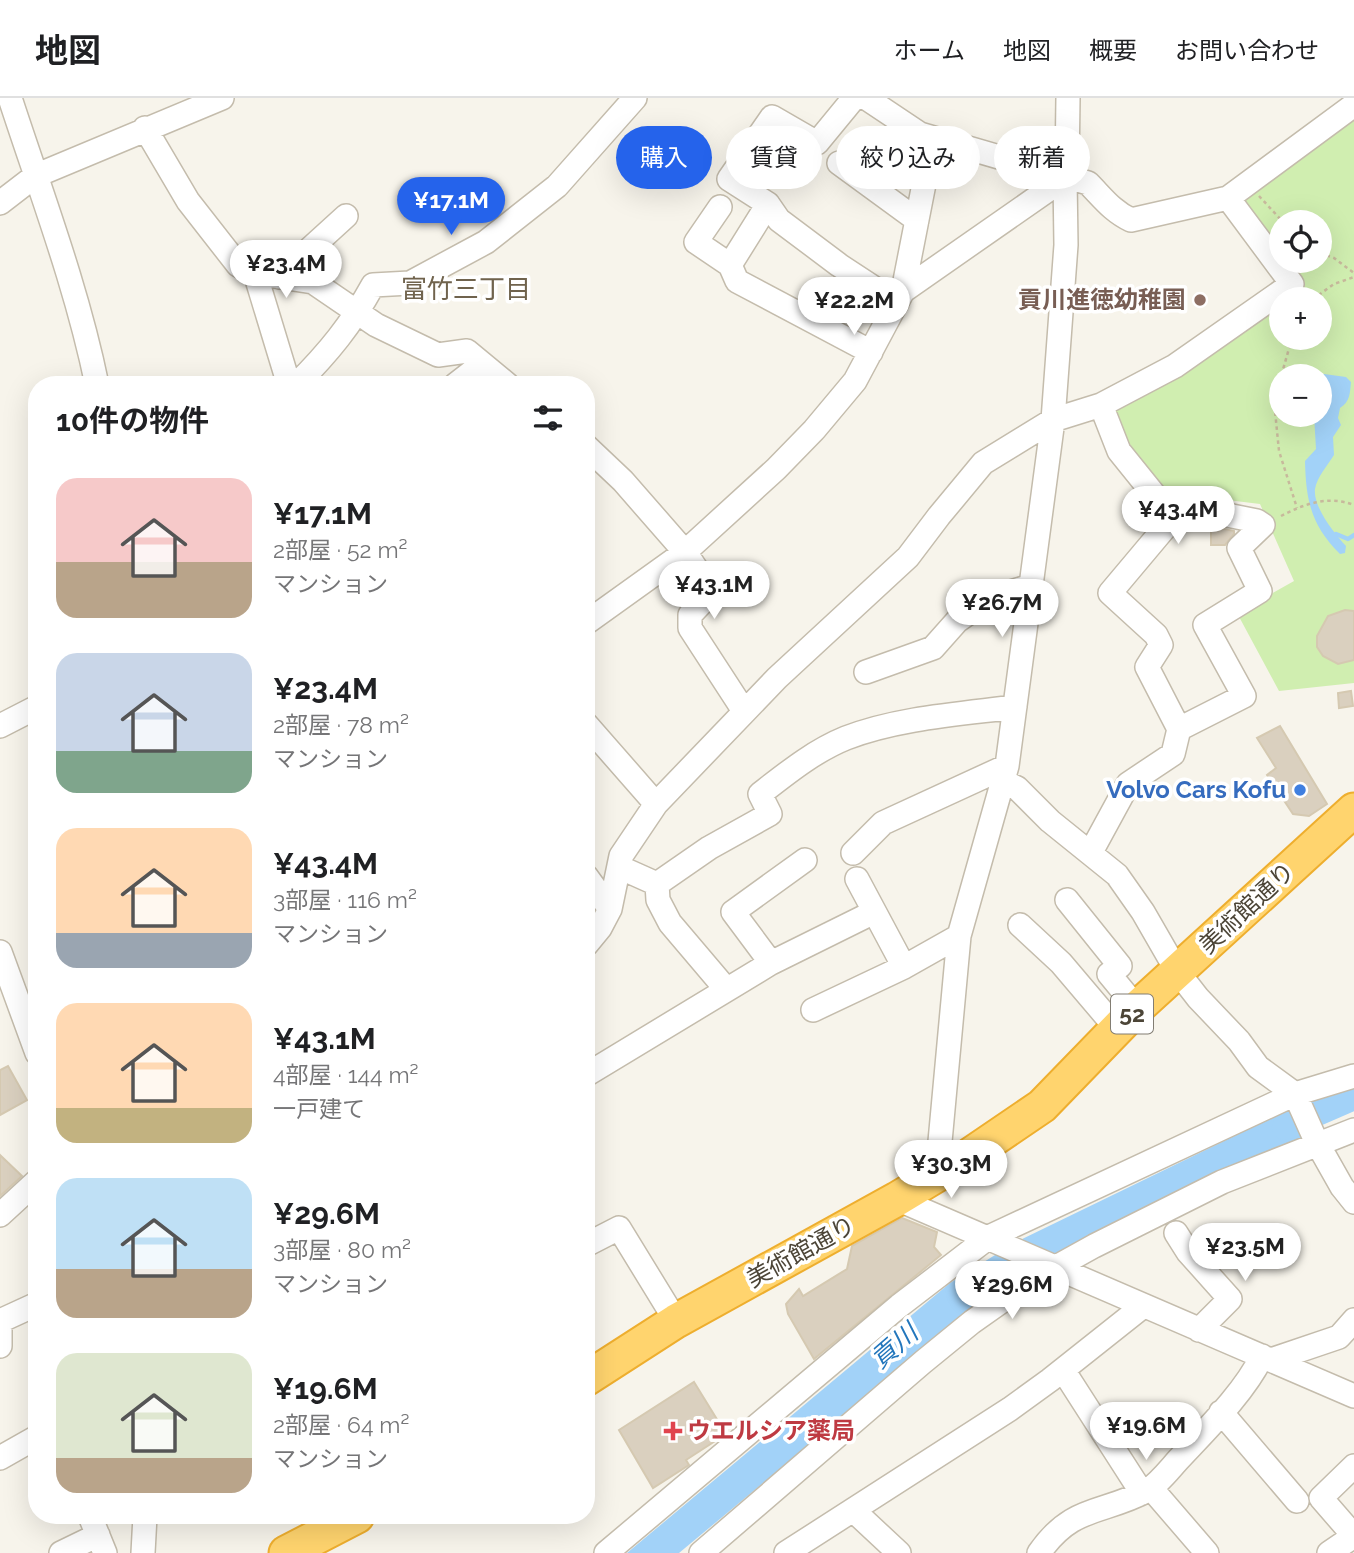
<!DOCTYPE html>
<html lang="ja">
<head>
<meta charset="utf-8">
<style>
  :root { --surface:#fff; --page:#f6f6f6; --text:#202124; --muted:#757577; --line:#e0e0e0; --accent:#2563eb }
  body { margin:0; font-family:Raleway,"Noto Sans JP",sans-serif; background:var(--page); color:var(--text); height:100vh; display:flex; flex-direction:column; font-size:26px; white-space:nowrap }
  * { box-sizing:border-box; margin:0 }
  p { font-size:23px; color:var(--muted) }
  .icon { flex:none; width:38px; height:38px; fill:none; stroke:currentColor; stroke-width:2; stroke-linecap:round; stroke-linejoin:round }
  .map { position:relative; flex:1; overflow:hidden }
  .side { position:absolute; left:28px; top:278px; width:567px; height:1148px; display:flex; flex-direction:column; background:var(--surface); border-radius:28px; box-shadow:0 7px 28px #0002 }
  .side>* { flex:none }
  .banner { position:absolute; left:616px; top:28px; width:632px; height:63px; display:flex; gap:14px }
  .tools { position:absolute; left:1269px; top:112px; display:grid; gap:14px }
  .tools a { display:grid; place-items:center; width:63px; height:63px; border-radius:50%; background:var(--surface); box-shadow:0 7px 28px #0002; font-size:35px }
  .price { position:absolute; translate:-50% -60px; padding:0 16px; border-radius:24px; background:#fff; color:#222; font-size:23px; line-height:46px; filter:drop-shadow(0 2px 4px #0008) }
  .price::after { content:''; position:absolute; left:50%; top:42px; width:21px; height:16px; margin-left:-10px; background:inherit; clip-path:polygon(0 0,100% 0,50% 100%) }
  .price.selected { background:var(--accent); color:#fff }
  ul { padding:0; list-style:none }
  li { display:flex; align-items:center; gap:21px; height:175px; padding:0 28px }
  li span { display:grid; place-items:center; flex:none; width:196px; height:140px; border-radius:21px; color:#555 }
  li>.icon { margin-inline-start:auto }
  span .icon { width:84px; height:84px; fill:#fffc; stroke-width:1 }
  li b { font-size:30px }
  h2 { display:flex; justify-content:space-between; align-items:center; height:84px; padding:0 28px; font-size:30px }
  .chip { padding:0 24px; border-radius:32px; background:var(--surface); box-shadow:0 7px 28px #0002; font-size:24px; line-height:63px }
  .chip.selected { background:var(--accent); color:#fff }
  header { display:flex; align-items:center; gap:42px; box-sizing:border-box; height:98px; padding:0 35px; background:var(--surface); border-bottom:2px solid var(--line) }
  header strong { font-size:33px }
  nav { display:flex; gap:38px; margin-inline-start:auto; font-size:24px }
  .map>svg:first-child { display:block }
</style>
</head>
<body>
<header>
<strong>地図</strong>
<nav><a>ホーム</a><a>地図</a><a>概要</a><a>お問い合わせ</a></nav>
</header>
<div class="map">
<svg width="1354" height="1455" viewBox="0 0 1354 1455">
  <rect width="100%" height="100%" fill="#f7f4eb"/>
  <path fill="#d0eeb0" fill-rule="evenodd" d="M1354,16v569l-75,8 -42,-78 57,-32 -34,-77 -49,-6 -40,10 -47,-60 -16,-43 189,-120 -60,-86zM1281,124h39v39h-39zM1281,201h39v39h-39zM1281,278h39v39h-39z"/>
  <path fill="#a2d2f8" d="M1324,276l22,3 5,5c-1,11 -1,20 -11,26l-2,10 3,7 -8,12 1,18c-6,10 -17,22 -19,34 -2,18 19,44 31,57l-1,7 -5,1c-29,-29 -34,-53 -35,-93l11,-12 -2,-34h6v-39h-4z
    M1296,1008l16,34 -337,167 -296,246h-52l323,-270 66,-41z"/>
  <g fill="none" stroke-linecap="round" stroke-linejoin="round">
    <path stroke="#a2d2f8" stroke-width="4.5" d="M1336,436l12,5 6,-4"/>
    <path stroke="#a2d2f8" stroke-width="26" d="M1285,1029l69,-30"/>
  </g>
  <path fill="#dad0bf" stroke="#d5c9b1" stroke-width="2" d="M1211,428l23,5v3l-9,11h-14z
    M1345,512l9,1v49l-16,4 -15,-8 -6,-9v-11l11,-20z
    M1351,593l2,15 -14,2 -1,-15z
    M1280,628l47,78 -18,12 -16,-2 -26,-39 9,-7 -19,-30z
    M8,968l19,34 -27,15v-45z
    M0,1057l22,21 -22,20z
    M902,1120l35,14 -3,15 7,8 -127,104 -26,-45 -2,-10 13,-15 4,7 44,-27 5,-23z
    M694,1284l32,52 -40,26 3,5 -36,23 -34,-58z"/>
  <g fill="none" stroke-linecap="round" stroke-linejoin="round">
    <defs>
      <path id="minor" d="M10,0c31,95 67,189 87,287
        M854,0l-37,45 -45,-26 -43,62 39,25 11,16 60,45 58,38
        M866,0l54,36 168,49c15,15 24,28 43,37l97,-22 126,-93
        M145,30l43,73 50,64 17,8 58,9 63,43 62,30 29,-4 41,34
        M839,65l78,57
        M0,105l35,-27 187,-78
        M720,109l-24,35 34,23 7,16 134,71
        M730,167l38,-61
        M255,175l34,112
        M279,179l67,-61
        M903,193l30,-153
        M296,287c33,-33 55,-60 77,-100l37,-2 76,-41 71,-56 78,-88
        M455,287l27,-21
        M1101,307l18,46 54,67
        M586,348l37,35 62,71 20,30 3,14 -18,19v13l54,83
        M586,525l99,-71 91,-83 38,-39 41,-49 48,-90 162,-113
        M866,574l67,-24 24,-27 33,-23 41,-12
        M586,626l70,80
        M0,628l37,-19
        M1003,683l14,7 33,33 67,54 26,37 34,59 21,27 41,43 19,26 37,27 21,47 26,46 12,15
        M1091,754l37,-68 45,-30 6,-25 -32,-62 14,-22 -5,-10 -46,-42 63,-75 39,-6 45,9 6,4 -24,23 21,43 -55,34 39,71 -65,33
        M853,755l30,-30 124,-57
        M619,769l38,17 52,-36 61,-34 -10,-20c27,-21 54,-43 86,-56 52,-20 114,-24 169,-31
        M586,778l24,33
        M857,781l47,88
        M657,786l1,16 12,23 56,66
        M1067,802l53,66 -11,8 28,34
        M1020,827l41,38 56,66
        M586,847l14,-17 10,-19 11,-53 35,-52 121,-126 131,-121 31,-41 44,-53 70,-43 48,-15 74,-39 117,-82 -64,-86
        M0,854l37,101
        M771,865l-38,-51 72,-52
        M813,912l91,-43 55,-31
        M586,977l185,-112 103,-51
        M937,1076l22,-238 48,-170 46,-346 13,-175 -1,-67 2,-9 1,-71
        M897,1101l457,197
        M0,1117l37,-34
        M1176,1135l12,19 42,47 -31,31
        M586,1147l33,-17 57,93
        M0,1223l37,-17
        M0,1228v20
        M1271,1262l68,-23 15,-17
        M1063,1272l79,123
        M1221,1314l76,89
        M0,1360l37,-21
        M1354,1368l-33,32 33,38
        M1151,1390l56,65
        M854,1413l45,42
        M90,1418l15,37
        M61,1455l37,-18
        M143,1455l2,-37
        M606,1455l293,-247 90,-69 306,-143 59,-18
        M701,1455l222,-191 49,-40 57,-40 65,-36 128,-64 132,-52
        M786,1455l224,-144 40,-29 92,-73
        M1039,1455c34,-49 63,-38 109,-63 11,-7 21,-20 30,-30 27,-29 67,-68 84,-104
        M1329,1455l25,-17"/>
      <path id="highway" d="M586,1281l90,-58 221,-122 73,-44 72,-49 95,-98 217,-198
        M286,1455l71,-37"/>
    </defs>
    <use href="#minor" stroke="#c4bcac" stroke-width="26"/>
    <use href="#highway" stroke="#eeae2e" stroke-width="37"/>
    <path stroke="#c7b99c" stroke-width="2.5" stroke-dasharray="3.5 3.5" stroke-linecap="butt" d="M1259,98l24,26
      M1320,155l14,5 20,15
      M1313,201l21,-15 20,-7
      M1292,240l-18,63 5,50 18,57
      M1281,418c23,-12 47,-21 73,-11"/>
    <use href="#minor" stroke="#fff" stroke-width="23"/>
    <use href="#highway" stroke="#ffd46e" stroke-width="33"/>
  </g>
  <circle fill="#8d6e63" stroke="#fff" stroke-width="2.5" cx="1200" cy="202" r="7"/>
  <circle fill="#3f7fe0" stroke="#fff" stroke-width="2.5" cx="1300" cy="692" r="7"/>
  <path fill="#e0444e" stroke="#fff" stroke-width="2.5" d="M669.5 1322.5h7v7h7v7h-7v7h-7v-7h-7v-7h7z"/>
  <g text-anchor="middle" stroke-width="7" stroke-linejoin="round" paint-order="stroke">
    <rect fill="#fff" stroke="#827d73" stroke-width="2" x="1111" y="896.5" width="42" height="39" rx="5"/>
    <g font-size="23" font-weight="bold" fill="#4c4537">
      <text x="1132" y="924">52</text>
    </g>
    <g font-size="24" font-weight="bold" fill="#785e54" stroke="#fff" text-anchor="end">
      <text x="1186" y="210">貢川進徳幼稚園</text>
    </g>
    <g font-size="24" font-weight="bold" fill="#366cbe" stroke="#fff" text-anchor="end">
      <text x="1286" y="700">Volvo Cars Kofu</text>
    </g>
    <g font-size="24" fill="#4c4537" stroke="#fff">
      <text transform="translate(1247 810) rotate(-43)" y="8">美術館通り</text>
      <text transform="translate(801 1154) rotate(-29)" y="8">美術館通り</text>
    </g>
    <g font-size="24" font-weight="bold" fill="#be3a42" stroke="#fff" text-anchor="start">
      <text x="687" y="1341">ウエルシア薬局</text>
    </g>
    <g font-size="26" fill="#70634d" stroke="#fff">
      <text x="466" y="200">富竹三丁目</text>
    </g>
    <g font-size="26" font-style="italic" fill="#2276bc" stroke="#fff">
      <text transform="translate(894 1248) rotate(-41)" y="9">貢川</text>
    </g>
  </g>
</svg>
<div class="tools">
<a><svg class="icon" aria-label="locate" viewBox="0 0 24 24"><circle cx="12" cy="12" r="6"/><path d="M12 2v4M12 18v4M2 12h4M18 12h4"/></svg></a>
<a>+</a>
<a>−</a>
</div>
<b class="price selected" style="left:451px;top:139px">¥17.1M</b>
<b class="price" style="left:286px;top:202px">¥23.4M</b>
<b class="price" style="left:854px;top:239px">¥22.2M</b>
<b class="price" style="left:1178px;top:448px">¥43.4M</b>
<b class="price" style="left:714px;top:523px">¥43.1M</b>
<b class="price" style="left:1002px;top:541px">¥26.7M</b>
<b class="price" style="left:951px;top:1102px">¥30.3M</b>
<b class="price" style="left:1245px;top:1185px">¥23.5M</b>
<b class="price" style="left:1012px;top:1223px">¥29.6M</b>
<b class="price" style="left:1146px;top:1364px">¥19.6M</b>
<div class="banner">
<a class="chip selected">購入</a>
<a class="chip">賃貸</a>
<a class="chip">絞り込み</a>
<a class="chip">新着</a>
</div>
<section class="side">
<h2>10件の物件<svg class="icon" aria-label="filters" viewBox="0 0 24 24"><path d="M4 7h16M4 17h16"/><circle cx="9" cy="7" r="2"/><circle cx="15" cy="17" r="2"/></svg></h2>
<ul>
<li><span style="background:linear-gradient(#f6c9c9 60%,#b9a48a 0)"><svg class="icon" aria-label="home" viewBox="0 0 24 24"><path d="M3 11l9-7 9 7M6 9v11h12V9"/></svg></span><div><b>¥17.1M</b><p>2部屋 · 52 m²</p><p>マンション</p></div></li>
<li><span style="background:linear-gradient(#c9d6e8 70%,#7fa58c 0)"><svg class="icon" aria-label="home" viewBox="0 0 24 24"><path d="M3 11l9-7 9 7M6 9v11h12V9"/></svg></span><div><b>¥23.4M</b><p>2部屋 · 78 m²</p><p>マンション</p></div></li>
<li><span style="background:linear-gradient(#ffd9b3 75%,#9aa5b1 0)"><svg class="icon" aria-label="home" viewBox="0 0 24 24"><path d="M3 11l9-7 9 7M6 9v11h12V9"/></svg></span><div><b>¥43.4M</b><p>3部屋 · 116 m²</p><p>マンション</p></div></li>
<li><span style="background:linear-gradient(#ffd9b3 75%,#c2b280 0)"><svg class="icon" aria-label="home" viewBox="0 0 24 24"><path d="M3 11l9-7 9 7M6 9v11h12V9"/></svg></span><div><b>¥43.1M</b><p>4部屋 · 144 m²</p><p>一戸建て</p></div></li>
<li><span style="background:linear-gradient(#bfe0f5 65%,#b9a48a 0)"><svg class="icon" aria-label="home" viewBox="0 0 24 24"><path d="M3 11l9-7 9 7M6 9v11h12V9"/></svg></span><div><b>¥29.6M</b><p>3部屋 · 80 m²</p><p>マンション</p></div></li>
<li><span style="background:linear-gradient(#dfe7d0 75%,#b9a48a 0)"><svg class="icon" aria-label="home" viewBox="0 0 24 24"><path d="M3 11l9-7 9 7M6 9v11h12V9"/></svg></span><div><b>¥19.6M</b><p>2部屋 · 64 m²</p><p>マンション</p></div></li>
</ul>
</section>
</div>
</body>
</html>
